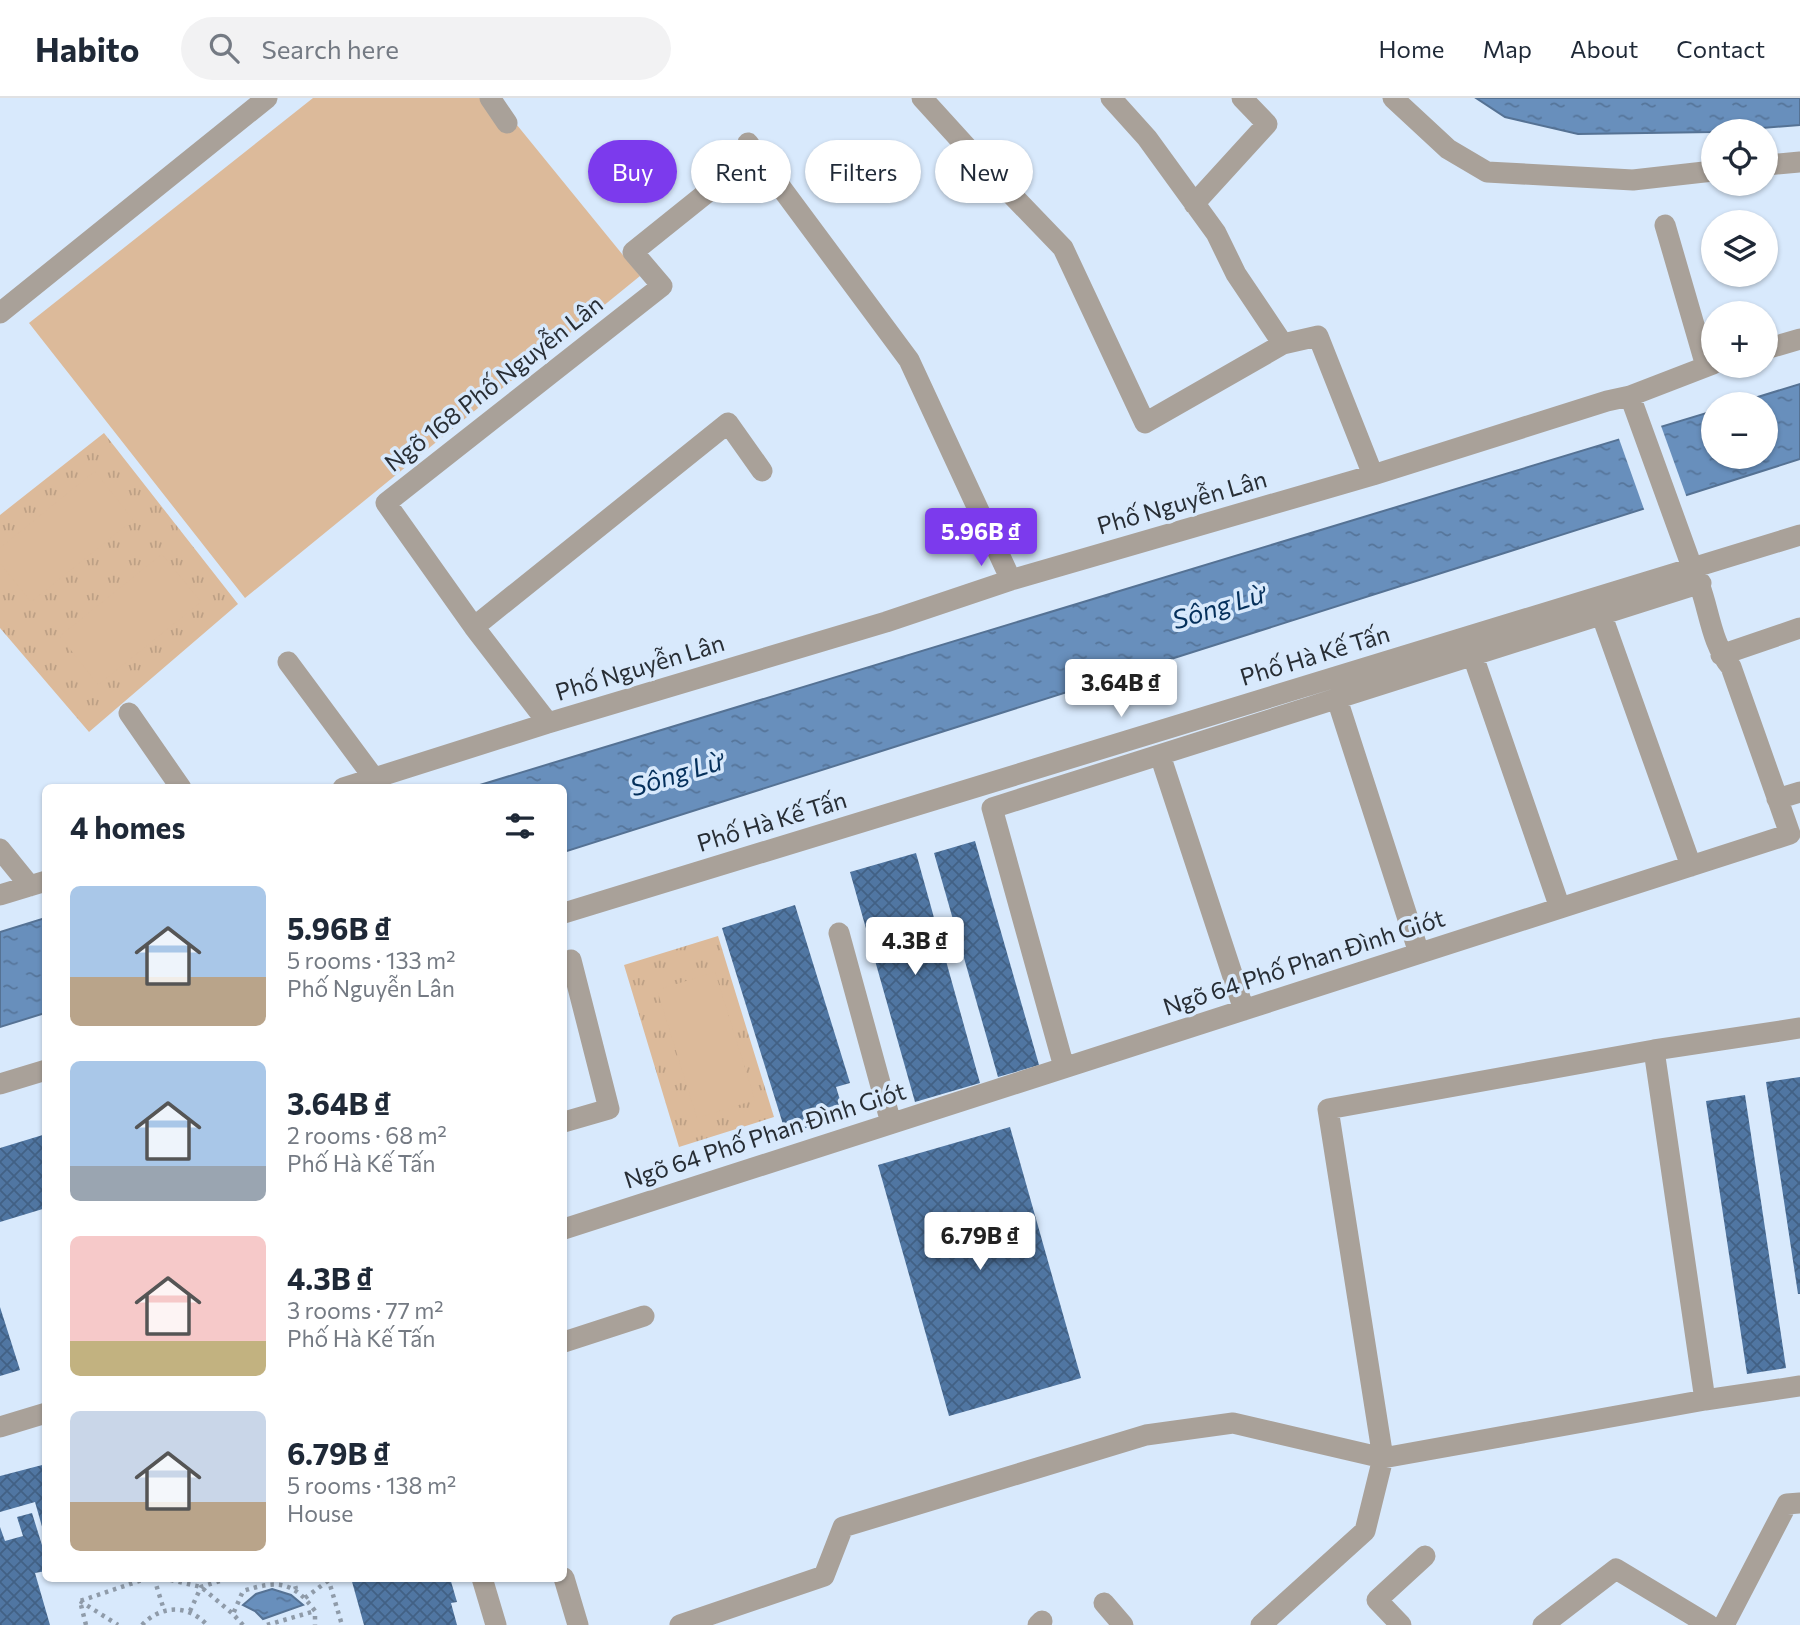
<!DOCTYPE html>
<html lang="en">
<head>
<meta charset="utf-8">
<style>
  :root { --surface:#fff; --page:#f2f2f3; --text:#1f2937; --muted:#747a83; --line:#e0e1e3; --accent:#7c3aed }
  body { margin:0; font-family:Commissioner,sans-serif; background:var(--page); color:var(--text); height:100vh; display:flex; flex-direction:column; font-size:26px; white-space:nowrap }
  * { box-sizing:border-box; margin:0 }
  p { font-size:23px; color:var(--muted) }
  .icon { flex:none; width:38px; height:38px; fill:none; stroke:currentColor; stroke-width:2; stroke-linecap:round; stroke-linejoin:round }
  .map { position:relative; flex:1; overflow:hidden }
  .side { position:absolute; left:42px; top:686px; width:525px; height:798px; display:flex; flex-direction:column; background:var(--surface); border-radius:10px; box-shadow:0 2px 5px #0004 }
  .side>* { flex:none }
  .hud { position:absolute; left:588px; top:42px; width:665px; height:63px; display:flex; gap:14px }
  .fabs { position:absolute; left:1701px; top:21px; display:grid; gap:14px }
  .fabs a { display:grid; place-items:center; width:77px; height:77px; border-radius:50%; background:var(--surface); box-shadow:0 2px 5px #0004; font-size:35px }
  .price { position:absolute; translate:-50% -60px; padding:0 16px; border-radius:7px; background:#fff; color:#222; font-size:23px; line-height:46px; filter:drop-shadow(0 2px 4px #0008) }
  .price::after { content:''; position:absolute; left:50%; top:42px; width:21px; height:16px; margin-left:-10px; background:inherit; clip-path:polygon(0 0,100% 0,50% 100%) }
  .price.on { background:var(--accent); color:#fff }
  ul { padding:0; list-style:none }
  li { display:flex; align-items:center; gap:21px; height:175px; padding:0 28px }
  li span { display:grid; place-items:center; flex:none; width:196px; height:140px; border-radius:10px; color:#555 }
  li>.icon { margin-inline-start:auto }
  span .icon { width:84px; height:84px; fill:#fffc; stroke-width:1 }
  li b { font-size:30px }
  h2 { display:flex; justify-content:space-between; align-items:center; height:84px; padding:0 28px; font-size:30px }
  .tag { padding:0 24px; border-radius:32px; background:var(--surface); box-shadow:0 2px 5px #0004; font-size:24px; line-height:63px }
  .tag.on { background:var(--accent); color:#fff }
  header { display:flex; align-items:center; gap:42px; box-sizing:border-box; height:98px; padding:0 35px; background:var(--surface); border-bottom:2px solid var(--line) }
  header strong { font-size:33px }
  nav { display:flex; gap:38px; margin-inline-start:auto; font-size:24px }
  .search { width:490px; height:63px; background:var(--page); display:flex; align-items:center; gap:18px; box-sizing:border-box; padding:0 24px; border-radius:38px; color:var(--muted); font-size:26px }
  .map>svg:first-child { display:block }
</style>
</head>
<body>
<header>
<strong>Habito</strong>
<div class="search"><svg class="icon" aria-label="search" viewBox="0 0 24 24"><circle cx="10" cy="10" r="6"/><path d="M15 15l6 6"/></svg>Search here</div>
<nav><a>Home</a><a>Map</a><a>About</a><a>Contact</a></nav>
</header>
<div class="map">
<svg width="1800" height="1527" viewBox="0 0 1800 1527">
  <defs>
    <pattern id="park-tufts" width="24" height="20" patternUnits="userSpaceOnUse" patternTransform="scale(1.75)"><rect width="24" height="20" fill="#dcba9a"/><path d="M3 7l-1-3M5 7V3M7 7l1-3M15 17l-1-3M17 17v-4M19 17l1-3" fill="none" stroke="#bda085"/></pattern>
    <pattern id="water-ripples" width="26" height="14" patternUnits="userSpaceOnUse" patternTransform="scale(1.75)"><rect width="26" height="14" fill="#688fbc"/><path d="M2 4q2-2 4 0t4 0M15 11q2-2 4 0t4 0" fill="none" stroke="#56759a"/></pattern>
    <pattern id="building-cross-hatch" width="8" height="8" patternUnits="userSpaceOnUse" patternTransform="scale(1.75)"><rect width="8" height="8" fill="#5076a2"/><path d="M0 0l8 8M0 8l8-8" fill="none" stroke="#426185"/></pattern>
  </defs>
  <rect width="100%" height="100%" fill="#d8e9fc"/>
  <path fill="url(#park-tufts)" d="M104,335l134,171 -149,128 -89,-104v-113z
    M718,838l56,181 -95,30 -55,-182z"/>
  <path fill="#dcba9a" d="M313,0h182l145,178 -395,322 -216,-275z
    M95,373l38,49 -102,82 -31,-39v-15z
    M162,456l39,48 -103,83 -38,-49z
    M715,874l40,128 -58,18 -40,-128z"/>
  <path fill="url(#water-ripples)" stroke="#557294" stroke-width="2" d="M1476,0h324v27l-87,7 -135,2 -73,-17z
    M1800,286v75l-1236,393v-64h-94l1243,-377v46h53v-53h-31z
    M45,820v95l-45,14v-95z
    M272,1491l19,6 12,10 -40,14 -8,-8 -12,-6 13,-11z"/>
  <path fill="#d8e9fc" d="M1660,325l27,75 -42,14 -27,-76z"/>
  <path fill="url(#building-cross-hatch)" d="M975,743l64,224 -41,12 -64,-224z
    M916,755l64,230 -65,19 -65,-230z
    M795,807l55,178 -14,4 9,29 -59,18 -64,-206z
    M1800,979v217h-2l-32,-212z
    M1745,997l41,273 -39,6 -41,-273z
    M1010,1029l71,251 -132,38 -71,-251z
    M46,1036v74l-46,14v-74z
    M0,1209l20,63 -20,6z
    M46,1366v65l-3,1 -8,-28 -35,10v-36z
    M32,1415l14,45v13l-11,2 15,52h-50v-98l5,14 18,-5 -6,-19z
    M351,1480h99l7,24 -6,1 6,22h-93z"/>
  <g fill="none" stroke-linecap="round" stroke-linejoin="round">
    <path stroke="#8f9ba9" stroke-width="4.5" stroke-dasharray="3.5 5" stroke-linecap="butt" d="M154,1480l10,32
      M162,1480l39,9 32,27
      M293,1480l3,11
      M328,1480l14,47
      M305,1500l24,-18
      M80,1503l38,24
      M190,1513l11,-24 28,-9
      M86,1527l-6,-24 68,-23
      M142,1527c19,-20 46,-21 65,0
      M243,1527l-10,-11 10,-23c35,-11 50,-10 72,20v14
      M267,1527l48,-14"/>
    <path stroke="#a9a199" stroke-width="21" d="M490,0l17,25
      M922,0l61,67 80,83 82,175 138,-79
      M1111,0l36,40 69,95 20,41 47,70 35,-8 55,139
      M1393,0l55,51 39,23 146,8 80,-9
      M748,45l161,217 102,220
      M1766,67l34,-3
      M1194,106l73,-80 -25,-26
      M1665,127l41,141
      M0,215l267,-215
      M1766,251l34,-10
      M1602,518l89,250
      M474,529l254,-204 34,48
      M1721,557l79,-27
      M1473,558l87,252
      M288,564l86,116
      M1337,601l82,254
      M129,615l52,75
      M548,625l-74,-96 -88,-124 276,-217 -29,-34 86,-69
      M1160,657l84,255
      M343,690l205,-65 338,-101 125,-42 362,-105 234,-74 23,-5 83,-32
      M1777,701l23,-7
      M0,751l30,37
      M0,797l46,-14
      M564,815l1236,-378
      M839,835l52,190
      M1654,952l51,350
      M1064,969l-72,-259 709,-225
      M0,986l46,-14
      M564,1024l45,-13 -38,-149
      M564,1131l1226,-395 -59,-167c-23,-27 -22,-69 -39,-100l-62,-171
      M564,1244l80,-26
      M0,1329l46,-14
      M482,1480l14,47
      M564,1480l14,47
      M1104,1505l19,22
      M680,1527l144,-49 19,-49 303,-92 87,-12 150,35 322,-58 95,-14
      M1038,1527l4,-4
      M1261,1527l104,-94 18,-73 -55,-349 326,-59 146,-22
      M1401,1527l-24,-25 48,-44
      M1543,1527l73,-56 93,56
      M1724,1527l63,-121 13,-1"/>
  </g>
  <g text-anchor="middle" stroke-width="7" stroke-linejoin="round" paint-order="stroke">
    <g font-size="24" fill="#282e35" stroke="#d8e9fc">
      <text transform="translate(494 286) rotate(-38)" y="8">Ngõ 168 Phố Nguyễn Lân</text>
      <text transform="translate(1182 405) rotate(-16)" y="8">Phố Nguyễn Lân</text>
      <text transform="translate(1315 558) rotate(-17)" y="8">Phố Hà Kế Tấn</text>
      <text transform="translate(640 570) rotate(-17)" y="8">Phố Nguyễn Lân</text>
      <text transform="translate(772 724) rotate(-17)" y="8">Phố Hà Kế Tấn</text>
      <text transform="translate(1304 865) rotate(-18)" y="8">Ngõ 64 Phố Phan Đình Giót</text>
      <text transform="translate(765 1038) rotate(-18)" y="8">Ngõ 64 Phố Phan Đình Giót</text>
    </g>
    <g font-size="26" font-style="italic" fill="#05305b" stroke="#d8e9fc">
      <text transform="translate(1219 509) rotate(-17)" y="9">Sông Lừ</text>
      <text transform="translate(677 676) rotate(-17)" y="9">Sông Lừ</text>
    </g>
  </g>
</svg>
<div class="fabs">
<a><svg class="icon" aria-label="locate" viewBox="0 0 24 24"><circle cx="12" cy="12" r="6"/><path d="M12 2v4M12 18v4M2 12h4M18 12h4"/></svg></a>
<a><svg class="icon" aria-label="layers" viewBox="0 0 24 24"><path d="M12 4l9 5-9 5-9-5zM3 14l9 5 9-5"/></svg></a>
<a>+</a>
<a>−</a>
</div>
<b class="price on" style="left:981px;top:470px">5.96B ₫</b>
<b class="price" style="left:1121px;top:621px">3.64B ₫</b>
<b class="price" style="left:915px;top:879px">4.3B ₫</b>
<b class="price" style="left:980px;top:1174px">6.79B ₫</b>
<div class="hud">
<a class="tag on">Buy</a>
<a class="tag">Rent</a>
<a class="tag">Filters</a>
<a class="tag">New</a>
</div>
<section class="side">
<h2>4 homes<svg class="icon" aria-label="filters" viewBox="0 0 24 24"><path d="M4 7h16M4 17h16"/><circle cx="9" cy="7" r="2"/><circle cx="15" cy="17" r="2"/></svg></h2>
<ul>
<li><span style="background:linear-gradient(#a9c7e8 65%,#b9a48a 0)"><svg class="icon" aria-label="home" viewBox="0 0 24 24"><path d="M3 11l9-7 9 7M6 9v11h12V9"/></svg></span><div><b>5.96B ₫</b><p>5 rooms · 133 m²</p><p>Phố Nguyễn Lân</p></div></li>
<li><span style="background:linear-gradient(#a9c7e8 75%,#9aa5b1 0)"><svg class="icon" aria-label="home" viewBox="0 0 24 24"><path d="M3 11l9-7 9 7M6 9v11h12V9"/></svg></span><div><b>3.64B ₫</b><p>2 rooms · 68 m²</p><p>Phố Hà Kế Tấn</p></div></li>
<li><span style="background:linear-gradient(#f6c9c9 75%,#c2b280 0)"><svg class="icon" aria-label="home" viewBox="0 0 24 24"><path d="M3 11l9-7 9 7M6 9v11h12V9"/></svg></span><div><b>4.3B ₫</b><p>3 rooms · 77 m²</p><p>Phố Hà Kế Tấn</p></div></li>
<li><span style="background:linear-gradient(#c9d6e8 65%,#b9a48a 0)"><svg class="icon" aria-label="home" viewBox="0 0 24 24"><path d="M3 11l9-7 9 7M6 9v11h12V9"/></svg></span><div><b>6.79B ₫</b><p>5 rooms · 138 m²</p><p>House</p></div></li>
</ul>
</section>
</div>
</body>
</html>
